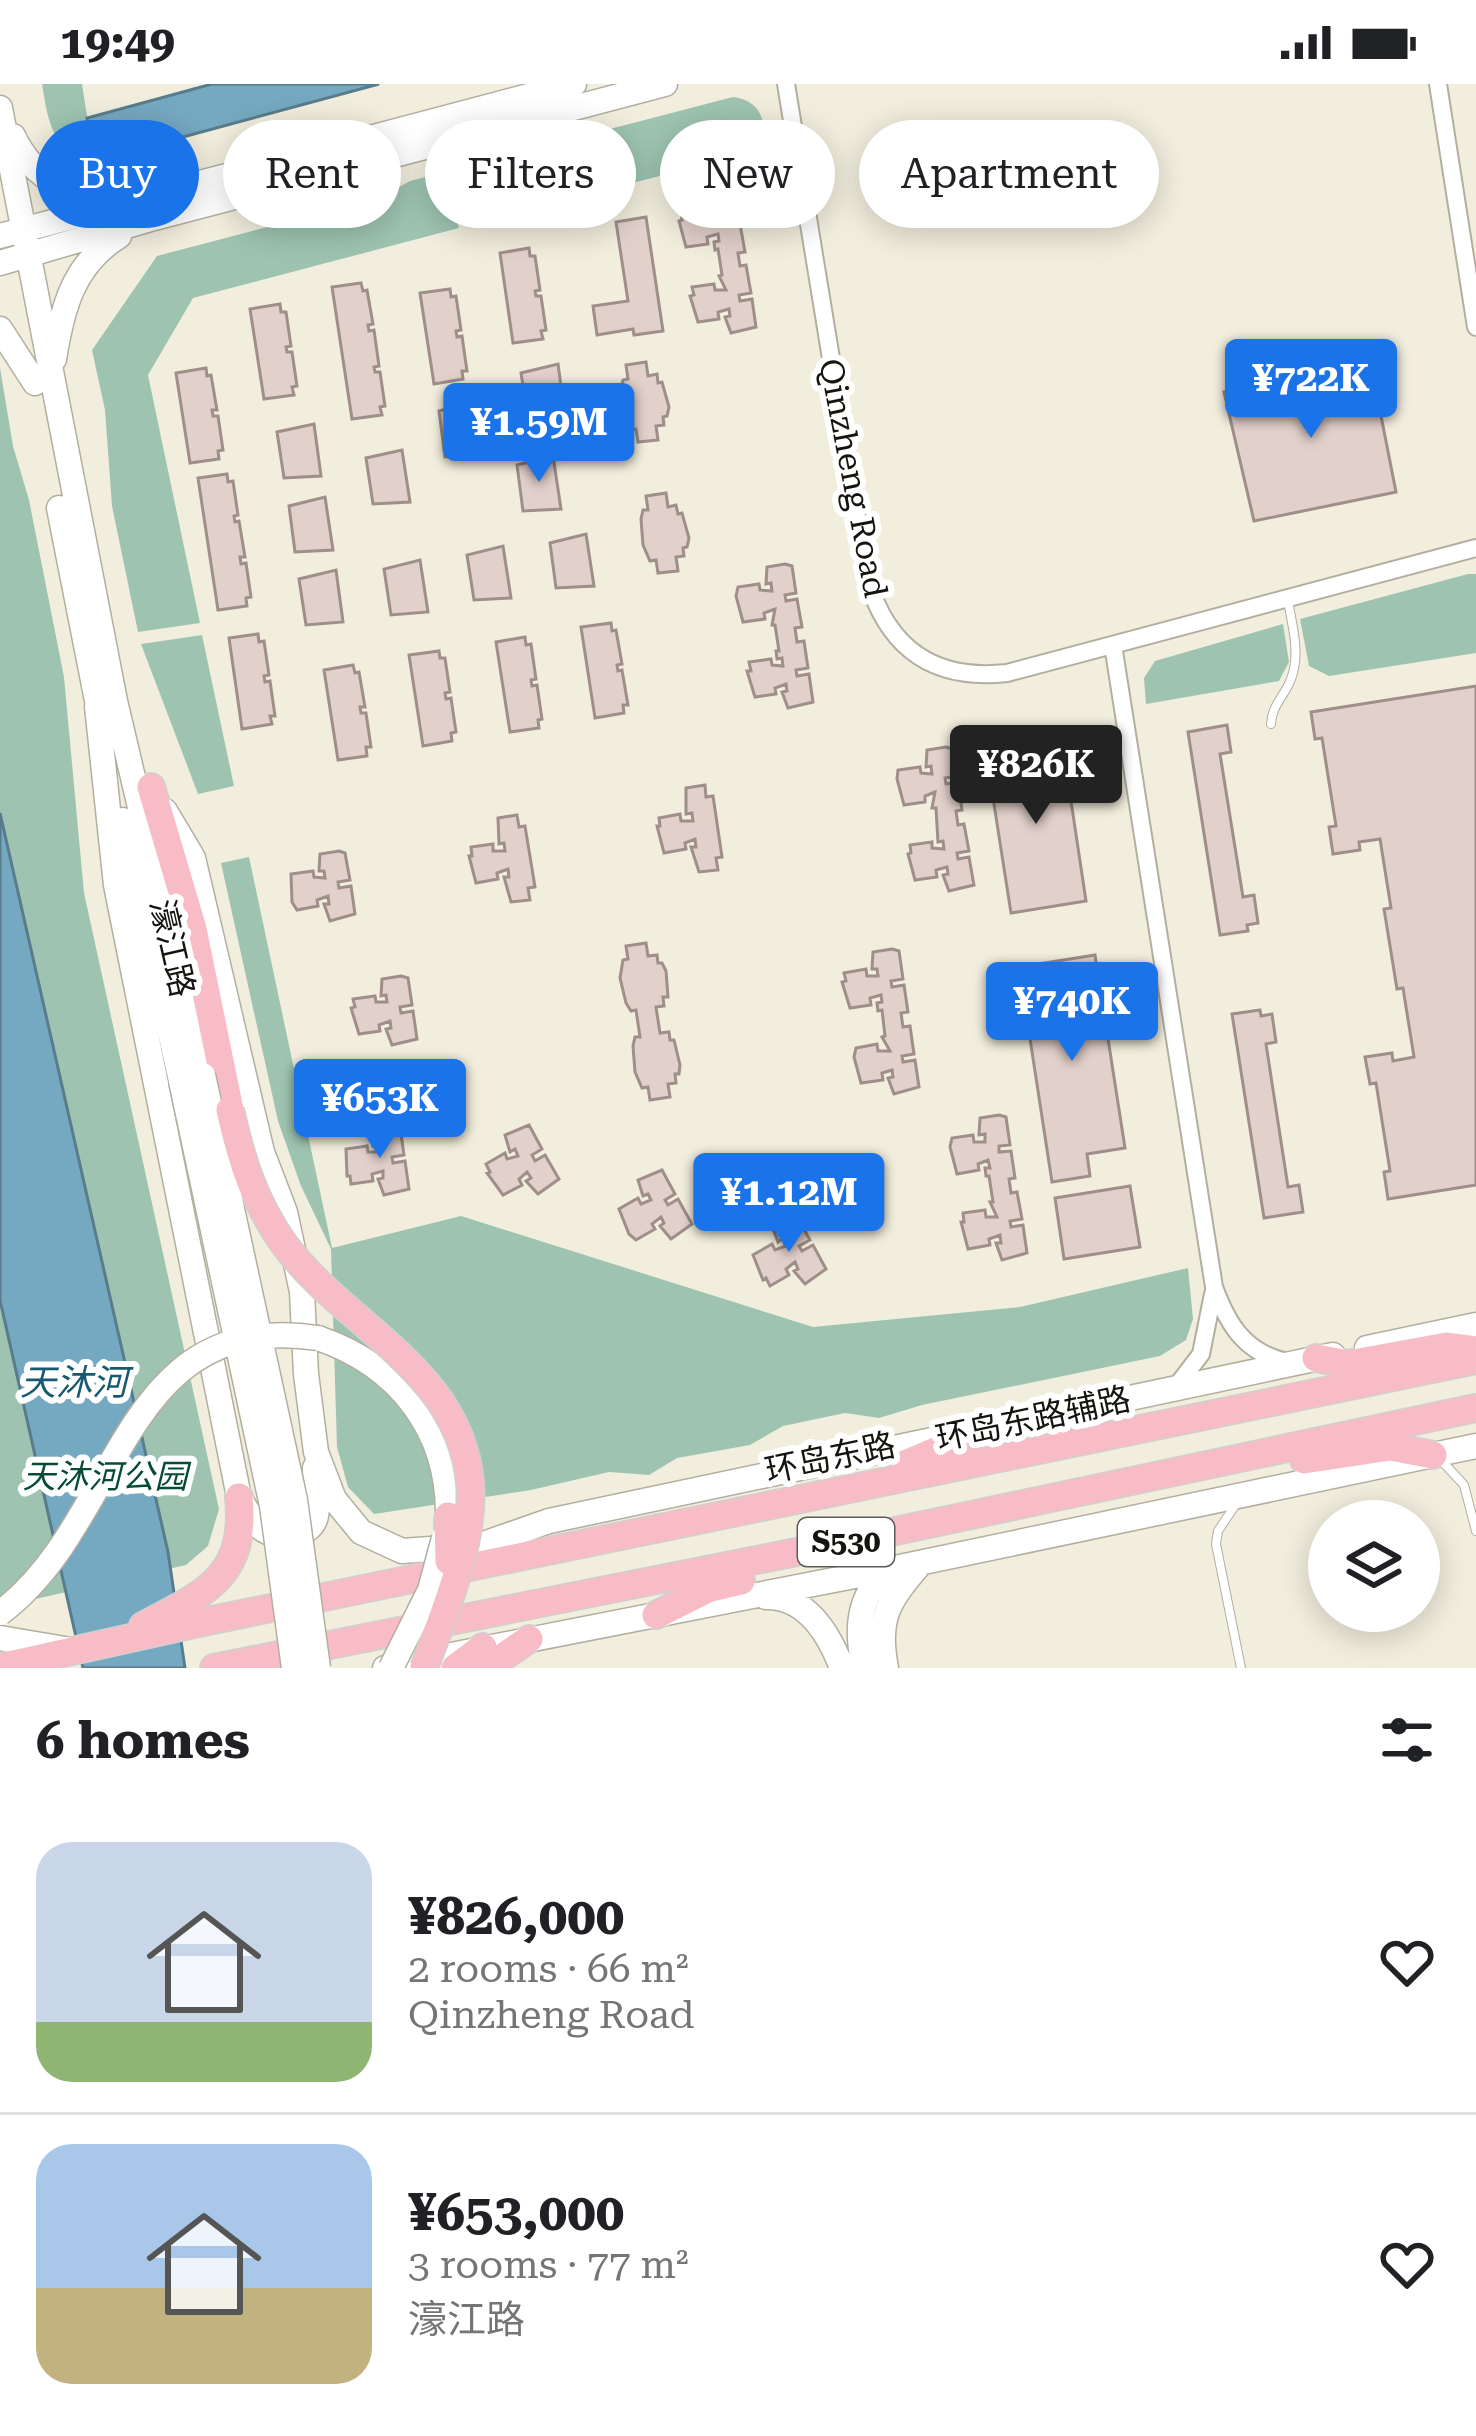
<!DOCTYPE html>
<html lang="en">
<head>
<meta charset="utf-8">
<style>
  :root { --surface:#fff; --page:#f6f6f6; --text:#202124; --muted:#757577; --line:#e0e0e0; --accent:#1a73e8 }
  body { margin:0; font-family:"Roboto Serif","Noto Sans SC",serif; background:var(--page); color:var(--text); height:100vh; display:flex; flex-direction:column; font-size:45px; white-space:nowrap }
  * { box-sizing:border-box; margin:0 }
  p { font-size:39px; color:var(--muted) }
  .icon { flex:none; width:66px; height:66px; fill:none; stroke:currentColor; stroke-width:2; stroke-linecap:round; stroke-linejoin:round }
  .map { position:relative; height:1584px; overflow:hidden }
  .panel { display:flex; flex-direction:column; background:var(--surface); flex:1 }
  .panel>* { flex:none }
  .banner { position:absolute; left:36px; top:36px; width:1404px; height:108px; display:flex; gap:24px }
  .buttons { position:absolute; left:1308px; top:1416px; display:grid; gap:24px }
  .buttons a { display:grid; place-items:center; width:132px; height:132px; border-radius:50%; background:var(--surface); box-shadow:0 6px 30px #0003; font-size:60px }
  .price { position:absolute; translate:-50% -102px; padding:0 27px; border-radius:12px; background:var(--accent); color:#fff; font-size:39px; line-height:78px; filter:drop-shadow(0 3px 6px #0008) }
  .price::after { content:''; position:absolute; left:50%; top:72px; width:36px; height:27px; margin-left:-18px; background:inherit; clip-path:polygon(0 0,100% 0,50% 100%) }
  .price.current { background:#222; color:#fff }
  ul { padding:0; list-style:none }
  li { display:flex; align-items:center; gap:36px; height:300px; padding:0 36px }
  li+li { border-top:3px solid var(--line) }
  li span { display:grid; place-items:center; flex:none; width:336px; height:240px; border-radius:36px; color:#555 }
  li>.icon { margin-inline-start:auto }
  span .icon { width:144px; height:144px; fill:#fffc; stroke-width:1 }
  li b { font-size:51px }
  h2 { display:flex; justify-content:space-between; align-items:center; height:144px; padding:0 36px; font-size:51px }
  .chip { padding:0 42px; border-radius:54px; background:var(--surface); box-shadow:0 6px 30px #0003; font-size:42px; line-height:108px }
  .chip.current { background:var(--accent); color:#fff }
  .status { display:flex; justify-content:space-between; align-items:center; height:84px; padding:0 60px; background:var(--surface); direction:ltr }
  .status svg { height:33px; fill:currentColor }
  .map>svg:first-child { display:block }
</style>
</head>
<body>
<div class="status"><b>19:49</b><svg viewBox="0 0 49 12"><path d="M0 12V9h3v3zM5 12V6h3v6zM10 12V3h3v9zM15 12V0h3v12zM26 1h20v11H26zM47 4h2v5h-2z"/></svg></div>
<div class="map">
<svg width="1476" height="1584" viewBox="0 0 1476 1584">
  <rect width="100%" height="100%" fill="#f2eede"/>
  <path fill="#9ec4b1" d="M42,0h40l12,77c-42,-8 -46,-40 -52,-77z
    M733,13c30,4 31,25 35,51l-255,66 -15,-56z
    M444,88l15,56 -266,70 -45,77 52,248 -62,9 -26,-126 -7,-96 -13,-60 65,-94 224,-59 29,-16z
    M0,284l13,78 16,54 35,177 20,216 135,616 -11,37 -22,19 -186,42z
    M1468,490h8v79l-147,23 -20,-10 -9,-47z
    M1283,540l6,38 -10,19 -133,23 -2,-26 11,-17z
    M202,551l32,151 -36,8 -57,-150z
    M249,773l83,391 129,-32 352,111 207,-20 168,-39 5,51 -7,21 -26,16 -238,49 -43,13 -34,-5 -62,13 -33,19 -73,13 -28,17 -40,-3 -78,18 -157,24 -26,-27 -11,-40 -6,-198 -30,-63 -23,-65 -57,-258z"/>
  <path fill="#75a9c1" stroke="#587c8c" stroke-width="3" d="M212,0h167l-285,77 -7,-43z
    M0,729l168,739 17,116h-102l-83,-368z"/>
  <path fill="#e2d0ca" stroke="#9f8e89" stroke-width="3" d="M728,105l7,1 5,28 -12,2 1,6 11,-2 5,28 -7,1 2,13 6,-1 5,28 -12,2 1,6 12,-2 4,28 -25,6 -6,-16 5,-1 -1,-7 -11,3 1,7 -21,3 -8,-26 4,-1 -2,-8 22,-3 1,6h11l-7,-14 3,-1 -4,-26 -3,1 -1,-8 5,-1 -1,-7 -11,3 1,7 -22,3 -7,-26 3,-1 -1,-8 21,-3 1,6h12l-1,-7 -5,1v-17z
    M646,133l17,114 -29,4 -1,-6 -36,6 -4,-29 35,-5 -12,-79z
    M529,164l1,8h5l5,34 -5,1 1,5h5l5,34 -5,1 2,8 -30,4 -13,-90z
    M361,199l2,8 4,-1 6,34 -5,1 1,6 5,-1 5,36 -5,1 1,5h5l5,34 -5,1 2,8 -30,4 -20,-132z
    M450,205l1,8 5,-1 5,34 -5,1 1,6 5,-1 5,35h-5l1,8 -29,5 -14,-91z
    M280,220l1,8h5l5,34 -5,1 1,5h5l5,34 -5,1 2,8 -30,4 -14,-90z
    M1370,276l26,132 -142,29 -30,-129z
    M646,278l2,14 9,-2 1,9 4,-1 7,25 -2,9 -4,1 1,8 -8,1 2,14 -20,2 -2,-13 -6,1 -7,-16 -2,-26 2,-8 5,-1 -2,-14z
    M558,280l7,52 -37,2 -7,-45z
    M206,284l1,8 4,-1 6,35h-5l1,6h5l5,34 -5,1 1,8 -29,4 -14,-90z
    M475,318l8,52 -38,3 -6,-46z
    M314,340l7,52 -37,2 -7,-46z
    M402,366l8,52 -37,2 -7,-46z
    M553,372l8,53 -38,2 -6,-46z
    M227,390l1,8 5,-1 5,34 -4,1 1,6 4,-1 6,36h-5l1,7 5,-1 5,34 -5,1 1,8 -29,4 -20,-132z
    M666,409l2,14 8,-2 2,9 4,-1 7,25 -2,9 -4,1 1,8 -8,1 2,14 -20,2 -2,-13 -6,1 -7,-16 -2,-26 2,-9h5l-2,-14z
    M325,413l8,53 -38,2 -6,-46z
    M586,450l8,52 -38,2 -6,-45z
    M503,462l8,52 -37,2 -7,-45z
    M420,476l8,52 -37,3 -7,-46z
    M785,480l7,2 4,27 -11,2 1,6 11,-2 5,28 -7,1 2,14 7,-1 4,27 -12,2 1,6 12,-2 4,28 -25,6 -6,-16 5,-1 -1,-7 -11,4 1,6 -21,3 -8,-26h4l-2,-9 22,-3 1,6 11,1 -1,-8 -5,1 -1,-8h3l-4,-26h-3l3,-16 -11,4 1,6 -22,3 -7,-26 2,-9 21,-3 1,6 12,1 -1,-8 -5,1 1,-17z
    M336,486l7,52 -37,3 -7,-46z
    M611,539l1,8 4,-1 6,34 -5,1 1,6 4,-1 6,35h-5l1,8 -29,5 -14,-91z
    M258,550l1,8 5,-1 5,34 -5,1 1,6 5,-1 5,35h-5l2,8 -30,5 -13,-91z
    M525,553l1,8 5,-1 5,35 -5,1 1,6 5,-1 5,34 -4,1 1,8 -29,4 -14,-90z
    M439,567l1,7h5l5,34 -5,1 1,6 5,-1 5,34 -5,1 1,8 -29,5 -14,-91z
    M353,581l2,8 4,-1 6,35h-5l1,6h5l5,34h-5l1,9 -29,4 -14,-90z
    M1476,602v499l-88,14 -4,-27 6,-1 -14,-88 -6,1 -5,-27 27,-4 1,8 21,-4 -11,-69 -6,1 -13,-80 7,-1 -11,-69 -21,3 1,8 -27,4 -4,-27 7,-1 -14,-88 -7,1 -4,-27z
    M1227,641l4,27 -11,2 23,143 11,-2 4,28 -11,2 1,6 -28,4 -32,-203z
    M1062,657l24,160 -75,12 -25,-160z
    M946,663l7,2 4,27 -12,2 1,6 12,-2 4,28 -6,1 2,14 6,-1 5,27 -12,2 1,6 11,-2 5,28 -25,6 -6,-16 5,-1 -1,-7 -11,3 1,7 -22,3 -7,-26 3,-1 -1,-8 22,-3v6l12,1 -1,-8 -5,1 -2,-34h-4l3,-16 -10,4v6l-21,3 -7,-26 1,-9 22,-3 1,6 11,1 -1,-8 -5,1 1,-17z
    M705,701l1,12 7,-1 9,61 -6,1 2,12 -19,2 -8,-25h5l-1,-8 -10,4 1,6 -22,4 -7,-27h3l-1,-8 21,-4 1,7h12l-1,-8 -6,1v-26z
    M517,731l2,12 6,-1 10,61 -7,1 2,12 -19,2 -7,-25h5l-1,-8 -11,4 1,6 -22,4 -7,-27h3l-1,-9 22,-3v7h12l-1,-8 -5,1 -1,-26z
    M339,767l6,2 5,27 -12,2 1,6 12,-2 4,28 -25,7 -6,-17h5l-1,-8 -11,4 1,6 -21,4 -5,-8 -1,-28 22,-3 1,6 11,1 -1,-7h-5l1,-17z
    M646,859l2,13 9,-1 1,8h4l4,8 2,26h-5l1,9 -8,1 4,26 9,-1 1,8h4l6,25 -1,9h-4l1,9 -8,1 2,13 -20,3 -2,-13 -6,1 -7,-16 -2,-26 2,-9h5l-4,-27 -5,1 -5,-8 -6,-25 3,-18 5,-1 -2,-13z
    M892,865l7,2 4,28 -12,2 1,6 12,-2 4,27 -7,1 2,14 7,-1 4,28 -12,2 1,6 12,-2 4,27 -25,7 -6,-16 5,-1 -1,-7 -10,3 1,7 -22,3 -7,-26 2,-9 21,-4 1,7h12l-8,-14 3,-1 -3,-26 -4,1 -1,-8 5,-1 -1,-7 -11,3 1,7 -21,3 -8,-26 4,-1 -2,-8 22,-4 1,7h11l-1,-7h-5l1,-17z
    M1095,871l30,193 -38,6 3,22 -38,6 -33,-215z
    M401,892l7,2 4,27 -12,2 1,6 12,-2 4,28 -25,6 -6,-16 5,-1 -1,-7 -11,4 1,6 -21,3 -8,-26 4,-1 -2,-8 22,-3 1,6h11l-1,-7 -5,1 1,-17z
    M1260,926l1,6 11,-2 4,28 -10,2 22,143 11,-2 4,27 -39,6 -32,-204z
    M999,1031l7,2 4,28 -11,1v6l12,-1 4,27 -6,1 2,14 6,-1 5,27 -12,2 1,6 12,-2 4,28 -25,7 -6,-17h5l-1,-8 -11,4 1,6 -22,4 -7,-27h3l-1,-9 22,-3 1,7h11l-7,-15h3l-4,-26h-3l-1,-8h5l-2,-8 -10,4 1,6 -22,4 -7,-27 2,-9 21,-3 1,7h11v-8l-6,1 1,-17z
    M529,1041l13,24 -10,6 3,6 10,-6 14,24 -21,15 -12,-13 5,-3 -4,-6 -8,7 3,6 -19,10 -16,-22 3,-1 -4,-8 19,-11 2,6 11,-3 -3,-7 -5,3 -5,-17z
    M393,1042l7,1 4,28 -12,2 1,6 12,-2 4,28 -25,6 -6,-16 5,-1v-7l-11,3 1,7 -22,3 -1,-8h-3l-1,-27 21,-3 1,6h12l-2,-7 -5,1 1,-18z
    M662,1086l13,24 -10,6 3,5 10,-6 14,25 -21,15 -11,-13 4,-3 -3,-6 -9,7 3,5 -19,11 -7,-6 -10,-25 19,-11 3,6 10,-4 -3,-6 -5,2 -5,-16z
    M1130,1102l10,61 -76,12 -9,-61z
    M796,1131l14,25 -11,6 3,5 11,-6 13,24 -21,15 -11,-13 4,-2 -3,-7 -9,7 3,6 -19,11 -4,-8 -3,2 -10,-25 19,-11 3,6 11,-4 -4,-7 -4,3 -6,-16z"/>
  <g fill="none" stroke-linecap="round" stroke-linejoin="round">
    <defs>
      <path id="lane" d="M1271,640c1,-20 14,-28 20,-45 10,-26 1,-53 -3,-79
        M1440,1375l24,26 12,46
        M1236,1420l-18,27 -2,13 25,124"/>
      <path id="street" d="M786,0l81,494c21,71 67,103 140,95l469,-125
        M1438,0l38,243
        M1113,561l101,642c14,38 31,66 73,75
        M1175,1304l26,-34 12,-60"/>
      <path id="secondary" d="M0,24l115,593 88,374
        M13,52c23,48 57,58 107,59
        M0,152l574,-152
        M0,179l147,-43 518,-136
        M0,245l35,54
        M54,275c8,-50 19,-95 65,-123
        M59,424l42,213
        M97,622l19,179 123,612c6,11 12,23 22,31 15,12 50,11 55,-12 3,-14 -1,-34 -1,-48
        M165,727l28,47 69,294 23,60 17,80 4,82 10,78 18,47 27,33 41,19 57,-4
        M123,736l58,261
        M318,1254c81,28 131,92 130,178
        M1367,1264l109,-23
        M449,1472l100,-35 784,-166
        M766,1513c41,-1 63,37 76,71
        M0,1554l71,12
        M385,1584l510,-100 581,-122
        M864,1584c-8,-39 -7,-71 24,-98
        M886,1584c-10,-51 3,-68 35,-105"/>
      <path id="primary" d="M151,703l42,142 37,181
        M1316,1274l32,6 99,-18 29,4
        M1304,1376l86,-13 43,8
        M905,1380l90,-38
        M656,1531l52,-26 33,-8
        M143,1542c62,-33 104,-49 96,-129
        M0,1583l198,-44 1278,-263
        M214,1584l573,-114 689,-146
        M455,1584l28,-21
        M487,1584l42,-29"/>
    </defs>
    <use href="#lane" stroke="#b3afa0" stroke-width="10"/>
    <use href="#street" stroke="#b3afa0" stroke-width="20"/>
    <use href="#secondary" stroke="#b3afa0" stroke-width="27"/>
    <use href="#primary" stroke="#d0d0cf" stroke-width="30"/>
    <use href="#lane" stroke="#fff" stroke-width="8"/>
    <use href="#street" stroke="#fff" stroke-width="16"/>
    <use href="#secondary" stroke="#fff" stroke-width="24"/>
    <use href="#primary" stroke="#f7bcc5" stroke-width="27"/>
    <defs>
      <path id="secondary-bridge" d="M203,991l92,425 23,168
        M181,997l91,425 22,162
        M0,1529c124,-92 119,-305 318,-275
        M391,1584l39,-78 14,-52"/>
      <path id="primary-bridge" d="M230,1026c11,49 24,92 54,134 61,83 176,125 186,239 5,58 -26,131 -46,185
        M448,1432l1,45"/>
    </defs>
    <use href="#secondary-bridge" stroke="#b3afa0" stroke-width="27" stroke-linecap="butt"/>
    <use href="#primary-bridge" stroke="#d0d0cf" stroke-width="30" stroke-linecap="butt"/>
    <use href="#secondary-bridge" stroke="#fff" stroke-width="24"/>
    <use href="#primary-bridge" stroke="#f7bcc5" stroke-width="27"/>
  </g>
  <g text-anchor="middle" stroke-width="12" stroke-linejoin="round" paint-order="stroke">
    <rect fill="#fff" stroke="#5c5a57" stroke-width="3" x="798" y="1434" width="96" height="48" rx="9"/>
    <g font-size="30" font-weight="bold" fill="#16140f">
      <text x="846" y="1468">S530</text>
    </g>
    <g font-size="33" fill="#16140f" stroke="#fff">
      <text transform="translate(854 394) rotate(79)" y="12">Qinzheng Road</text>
      <text transform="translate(173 864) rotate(77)" y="12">濠江路</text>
      <text transform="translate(1033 1334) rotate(-12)" y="12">环岛东路辅路</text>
      <text transform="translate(830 1373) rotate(-12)" y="12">环岛东路</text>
    </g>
    <g font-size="33" font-style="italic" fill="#064c34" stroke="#fff">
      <text x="105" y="1404">天沐河公园</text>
    </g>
    <g font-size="36" font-style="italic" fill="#175973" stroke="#fff">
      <text x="74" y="1311">天沐河</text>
    </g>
  </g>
</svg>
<div class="buttons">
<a><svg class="icon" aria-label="layers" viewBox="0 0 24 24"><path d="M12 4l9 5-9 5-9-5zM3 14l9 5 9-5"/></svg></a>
</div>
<b class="price" style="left:1311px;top:357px">¥722K</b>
<b class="price" style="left:539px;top:401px">¥1.59M</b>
<b class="price current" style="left:1036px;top:743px">¥826K</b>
<b class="price" style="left:1072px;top:980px">¥740K</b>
<b class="price" style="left:380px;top:1077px">¥653K</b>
<b class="price" style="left:789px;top:1171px">¥1.12M</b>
<div class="banner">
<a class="chip current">Buy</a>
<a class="chip">Rent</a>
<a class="chip">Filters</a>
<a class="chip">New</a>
<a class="chip">Apartment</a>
</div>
</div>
<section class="panel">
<h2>6 homes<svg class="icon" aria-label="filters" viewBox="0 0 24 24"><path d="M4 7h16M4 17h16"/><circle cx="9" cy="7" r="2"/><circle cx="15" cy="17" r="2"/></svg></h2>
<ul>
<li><span style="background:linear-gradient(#c9d6e8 75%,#8fb573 0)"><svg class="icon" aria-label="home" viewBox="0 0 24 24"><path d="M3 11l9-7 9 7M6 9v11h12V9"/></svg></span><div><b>¥826,000</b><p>2 rooms · 66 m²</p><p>Qinzheng Road</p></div><svg class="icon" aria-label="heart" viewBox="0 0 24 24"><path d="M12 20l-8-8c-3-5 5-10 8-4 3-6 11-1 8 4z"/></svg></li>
<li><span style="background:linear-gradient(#a9c7e8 60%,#c2b280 0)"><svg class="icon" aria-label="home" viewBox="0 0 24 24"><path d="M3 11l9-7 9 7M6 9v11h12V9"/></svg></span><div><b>¥653,000</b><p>3 rooms · 77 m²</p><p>濠江路</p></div><svg class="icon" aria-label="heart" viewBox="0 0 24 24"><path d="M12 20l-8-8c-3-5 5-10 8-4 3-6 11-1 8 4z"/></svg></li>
</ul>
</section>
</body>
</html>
